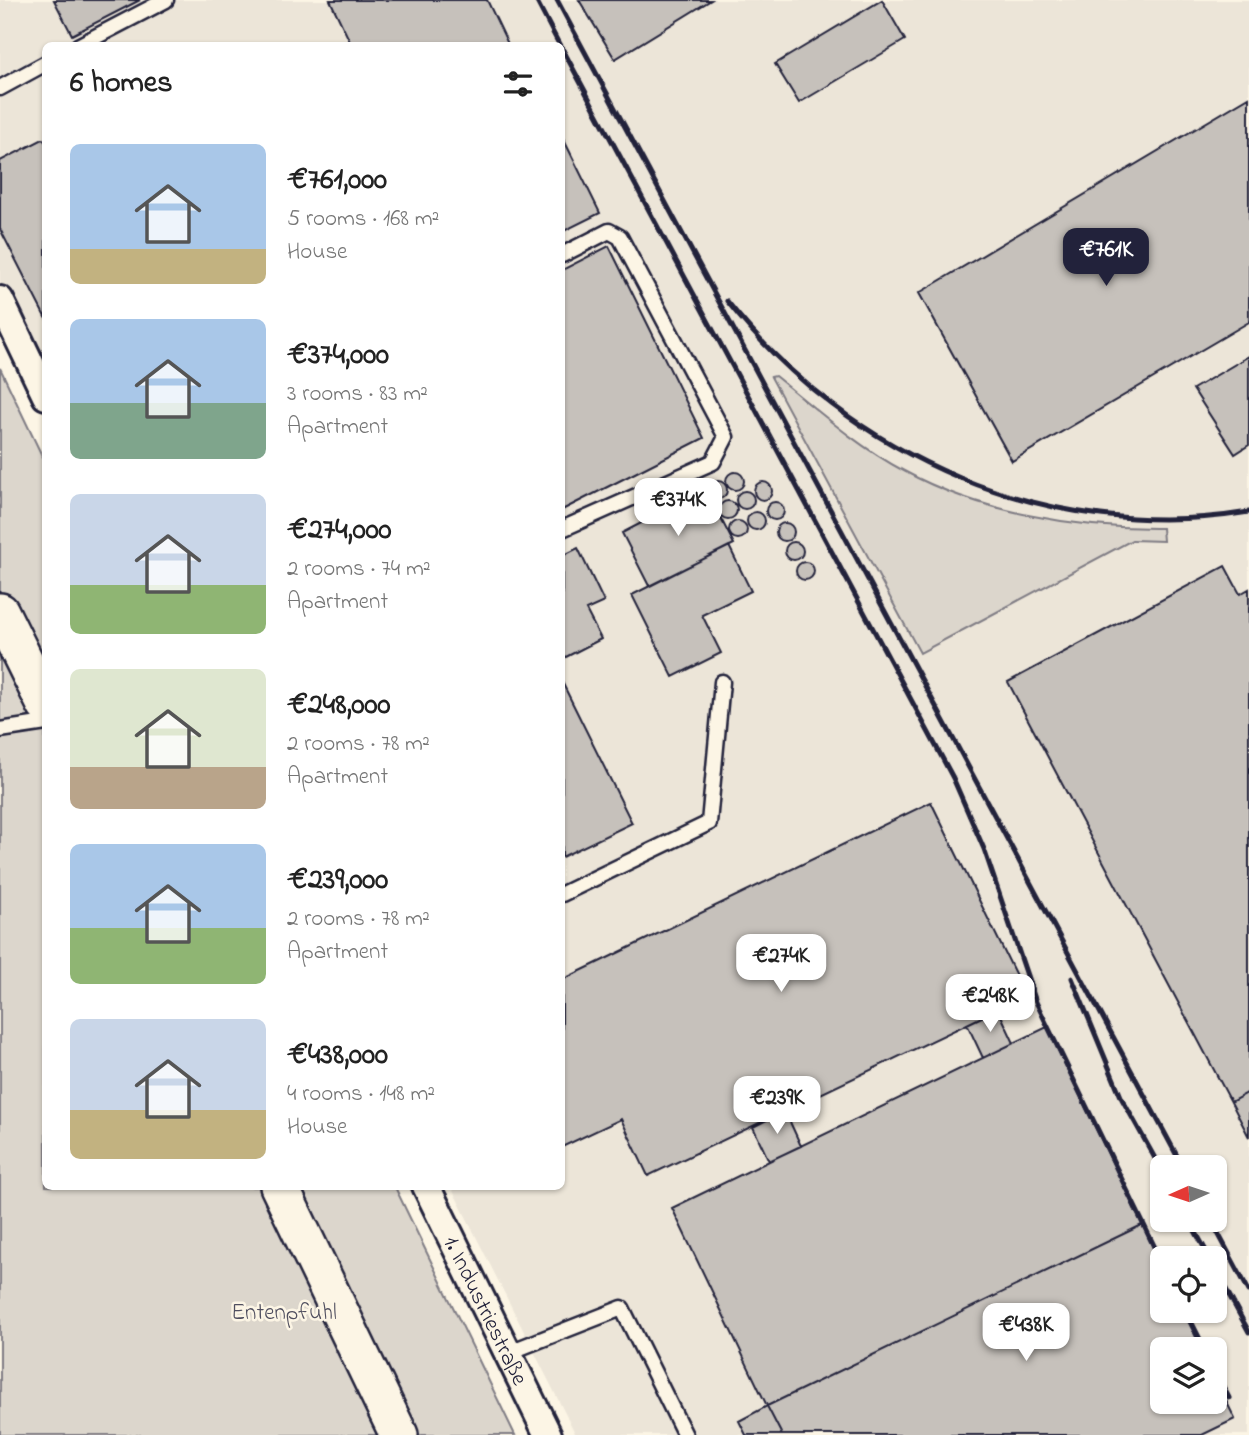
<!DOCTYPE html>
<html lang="en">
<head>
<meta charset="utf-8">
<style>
  :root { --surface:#fff; --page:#f6f6f6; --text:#222; --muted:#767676; --accent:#22223b }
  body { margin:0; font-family:"Indie Flower",sans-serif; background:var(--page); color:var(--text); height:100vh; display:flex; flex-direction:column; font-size:26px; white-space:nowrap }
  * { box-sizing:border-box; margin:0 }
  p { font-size:23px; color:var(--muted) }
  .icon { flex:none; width:38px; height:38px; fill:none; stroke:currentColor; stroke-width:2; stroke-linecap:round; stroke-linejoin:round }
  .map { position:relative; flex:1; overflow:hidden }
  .details { position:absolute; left:42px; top:42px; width:523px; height:1148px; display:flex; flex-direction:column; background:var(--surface); border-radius:10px; box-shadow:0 2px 5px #0004 }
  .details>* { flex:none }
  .needle { width:46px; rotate:267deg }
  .buttons { position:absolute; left:1150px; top:1155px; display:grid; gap:14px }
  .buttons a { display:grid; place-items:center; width:77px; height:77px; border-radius:10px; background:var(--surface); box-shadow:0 2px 5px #0004; font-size:35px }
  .price { position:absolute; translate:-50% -60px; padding:0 16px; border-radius:14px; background:#fff; color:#222; font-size:23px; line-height:46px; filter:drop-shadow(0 2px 4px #0008) }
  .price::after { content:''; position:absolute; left:50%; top:42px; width:21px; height:16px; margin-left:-10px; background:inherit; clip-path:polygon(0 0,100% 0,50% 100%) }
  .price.current { background:var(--accent); color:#fff }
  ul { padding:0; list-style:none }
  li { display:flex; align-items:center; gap:21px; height:175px; padding:0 28px }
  li span { display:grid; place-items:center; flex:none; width:196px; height:140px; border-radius:10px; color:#555 }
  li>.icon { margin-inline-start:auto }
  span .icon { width:84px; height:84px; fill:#fffc; stroke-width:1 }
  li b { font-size:30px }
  h2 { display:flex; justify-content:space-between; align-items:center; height:84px; padding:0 28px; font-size:30px }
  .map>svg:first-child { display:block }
</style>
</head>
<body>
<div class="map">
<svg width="1249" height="1435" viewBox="0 0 1249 1435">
  <rect width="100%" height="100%" fill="#fcf5e5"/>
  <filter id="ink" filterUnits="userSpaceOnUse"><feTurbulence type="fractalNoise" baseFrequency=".0143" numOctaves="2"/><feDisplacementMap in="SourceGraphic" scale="14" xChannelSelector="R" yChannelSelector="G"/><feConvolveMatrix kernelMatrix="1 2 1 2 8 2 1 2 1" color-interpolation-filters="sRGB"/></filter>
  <g filter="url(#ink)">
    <path fill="#ece5d8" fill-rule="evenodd" d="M0,0h1249v1435h-673l-125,-248 111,-1v-1140h-516l-1,334 -45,-90zM1162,1167h52v53h-52zM1162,1258h52v53h-52zM1162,1349h52v53h-52z"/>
    <path fill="#dcd6cc" stroke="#7f7c84" stroke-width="2" d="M0,368l45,94 1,724 349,1 120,248h-515z
      M775,376c41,33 82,70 129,95 75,41 173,58 258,57l1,13 -31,-1 -212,113 -149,-276z"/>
    <path fill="#c6c1bb" stroke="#22223b" stroke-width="2" d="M54,0h86l-68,35z
      M330,0h157l22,46h-157z
      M579,0h132l-96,59z
      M882,0l23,40 -106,63 -24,-39z
      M1249,97v225l-237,139 -93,-168z
      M562,136l38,77 -38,19z
      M43,139l3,4v176l-46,-90v-68z
      M609,246l95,192 -142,72v-240z
      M1249,356v89l-14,9 -42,-65z
      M726 481a9 9 0 1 1 18 0a9 9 0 1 1-18 0Z
      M709 490a9 9 0 1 1 18 0a9 9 0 1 1-18 0Z
      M754 491a9 9 0 1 1 18 0a9 9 0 1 1-18 0Z
      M704,486l30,58 -85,42 -27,-53 62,-32z
      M736 500a9 9 0 1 1 18 0a9 9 0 1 1-18 0Z
      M719 510a9 9 0 1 1 18 0a9 9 0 1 1-18 0Z
      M766 511a9 9 0 1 1 18 0a9 9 0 1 1-18 0Z
      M747 521a9 9 0 1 1 18 0a9 9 0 1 1-18 0Z
      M729 530a9 9 0 1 1 18 0a9 9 0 1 1-18 0Z
      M776 532a9 9 0 1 1 18 0a9 9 0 1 1-18 0Z
      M785 551a9 9 0 1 1 18 0a9 9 0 1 1-18 0Z
      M729,546l22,45 -49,24 19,38 -48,24 -41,-82z
      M578,548l26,54 -18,8 15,29 -39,20v-103z
      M796 571a9 9 0 1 1 18 0a9 9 0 1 1-18 0Z
      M1225,566l15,28 9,-5v503l-18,10 -223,-420z
      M562,682l70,141 -70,34z
      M931,802l95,194 -378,180 -27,-57 -59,28v-167z
      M998,1009l16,34 -31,15 -16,-34z
      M1047,1027l95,198 -375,181 -95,-198z
      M1249,1092v45l-18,-35z
      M785,1111l16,35 -32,15 -16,-34z
      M1142,1225l20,42v44h21l19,38h-40v53h52v-26l21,43 -33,16h-420l-15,-29z
      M767,1406l15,29h-36l-7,-14z"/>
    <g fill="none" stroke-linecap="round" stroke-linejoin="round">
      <defs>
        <path id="lane" d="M78,46l88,-46
          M0,88l46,-25
          M562,255l47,-24 11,6 106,200 -13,25 -151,67
          M0,730l46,-7
          M562,894l147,-71 13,-141
          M507,1353l115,-45 63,127"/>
        <g id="street">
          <path d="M0,300l46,96"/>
          <path id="s1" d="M426,1186l122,249"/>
        </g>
        <path id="secondary" d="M0,612l46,93
          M279,1186l120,249"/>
      </defs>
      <use href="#lane" stroke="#22223b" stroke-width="19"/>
      <use href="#street" stroke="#22223b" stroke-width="32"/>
      <use href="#secondary" stroke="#22223b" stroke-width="42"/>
      <use href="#lane" stroke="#fcf5e5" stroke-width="14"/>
      <use href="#street" stroke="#fcf5e5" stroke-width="26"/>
      <use href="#secondary" stroke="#fcf5e5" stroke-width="37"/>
      <path stroke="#22223b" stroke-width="5" d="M536,0l24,46
        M557,0l626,1167
        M562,48l391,730 31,71 52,153 126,260
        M727,301c123,157 323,244 522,211
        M1072,978l50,121 40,72
        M1189,1220l21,38
        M1211,1220l38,71
        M1214,1267l35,65
        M1186,1311l19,38
        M1214,1369l15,29"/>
    </g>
  </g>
  <g text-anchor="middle" stroke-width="5" stroke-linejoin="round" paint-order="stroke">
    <g font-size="23" fill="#504f5f" stroke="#fcf5e5">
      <text x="284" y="1319">Entenpfuhl</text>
    </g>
    <g font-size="23" fill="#22223b" stroke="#fcf5e5">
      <text dy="8" stroke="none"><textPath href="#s1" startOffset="138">1. Industriestraße</textPath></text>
    </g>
  </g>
</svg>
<div class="buttons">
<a><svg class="needle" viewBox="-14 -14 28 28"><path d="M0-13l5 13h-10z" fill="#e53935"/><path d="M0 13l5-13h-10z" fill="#767676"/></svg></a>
<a><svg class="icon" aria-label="locate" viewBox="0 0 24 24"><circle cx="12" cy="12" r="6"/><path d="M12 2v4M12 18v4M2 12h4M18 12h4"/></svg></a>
<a><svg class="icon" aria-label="layers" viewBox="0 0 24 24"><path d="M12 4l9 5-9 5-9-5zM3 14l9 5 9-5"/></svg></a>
</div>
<b class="price current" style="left:1106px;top:288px">€761K</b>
<b class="price" style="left:678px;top:538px">€374K</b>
<b class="price" style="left:781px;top:994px">€274K</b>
<b class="price" style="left:990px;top:1034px">€248K</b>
<b class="price" style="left:777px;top:1136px">€239K</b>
<b class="price" style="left:1026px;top:1363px">€438K</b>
<section class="details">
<h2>6 homes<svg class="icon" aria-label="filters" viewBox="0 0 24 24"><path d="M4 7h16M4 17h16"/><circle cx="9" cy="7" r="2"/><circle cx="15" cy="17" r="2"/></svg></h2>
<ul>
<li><span style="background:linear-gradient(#a9c7e8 75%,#c2b280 0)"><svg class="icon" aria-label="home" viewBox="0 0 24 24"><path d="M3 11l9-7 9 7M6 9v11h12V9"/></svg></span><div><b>€761,000</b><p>5 rooms · 168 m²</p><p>House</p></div></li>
<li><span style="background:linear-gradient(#a9c7e8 60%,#7fa58c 0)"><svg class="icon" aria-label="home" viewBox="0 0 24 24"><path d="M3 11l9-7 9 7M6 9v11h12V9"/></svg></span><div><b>€374,000</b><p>3 rooms · 83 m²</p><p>Apartment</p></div></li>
<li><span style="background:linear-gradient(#c9d6e8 65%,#8fb573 0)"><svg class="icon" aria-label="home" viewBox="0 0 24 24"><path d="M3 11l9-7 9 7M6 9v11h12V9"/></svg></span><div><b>€274,000</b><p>2 rooms · 74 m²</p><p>Apartment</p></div></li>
<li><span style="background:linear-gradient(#dfe7d0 70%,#b9a48a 0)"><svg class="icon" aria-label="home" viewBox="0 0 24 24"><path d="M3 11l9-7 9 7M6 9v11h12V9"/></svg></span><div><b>€248,000</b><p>2 rooms · 78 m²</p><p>Apartment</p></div></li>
<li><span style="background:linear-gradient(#a9c7e8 60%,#8fb573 0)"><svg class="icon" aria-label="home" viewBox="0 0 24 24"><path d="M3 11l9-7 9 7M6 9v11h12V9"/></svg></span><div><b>€239,000</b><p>2 rooms · 78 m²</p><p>Apartment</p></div></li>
<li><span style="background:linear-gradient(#c9d6e8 65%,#c2b280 0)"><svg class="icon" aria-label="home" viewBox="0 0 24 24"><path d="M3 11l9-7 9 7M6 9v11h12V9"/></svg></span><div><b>€438,000</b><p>4 rooms · 148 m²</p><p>House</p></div></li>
</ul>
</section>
</div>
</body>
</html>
